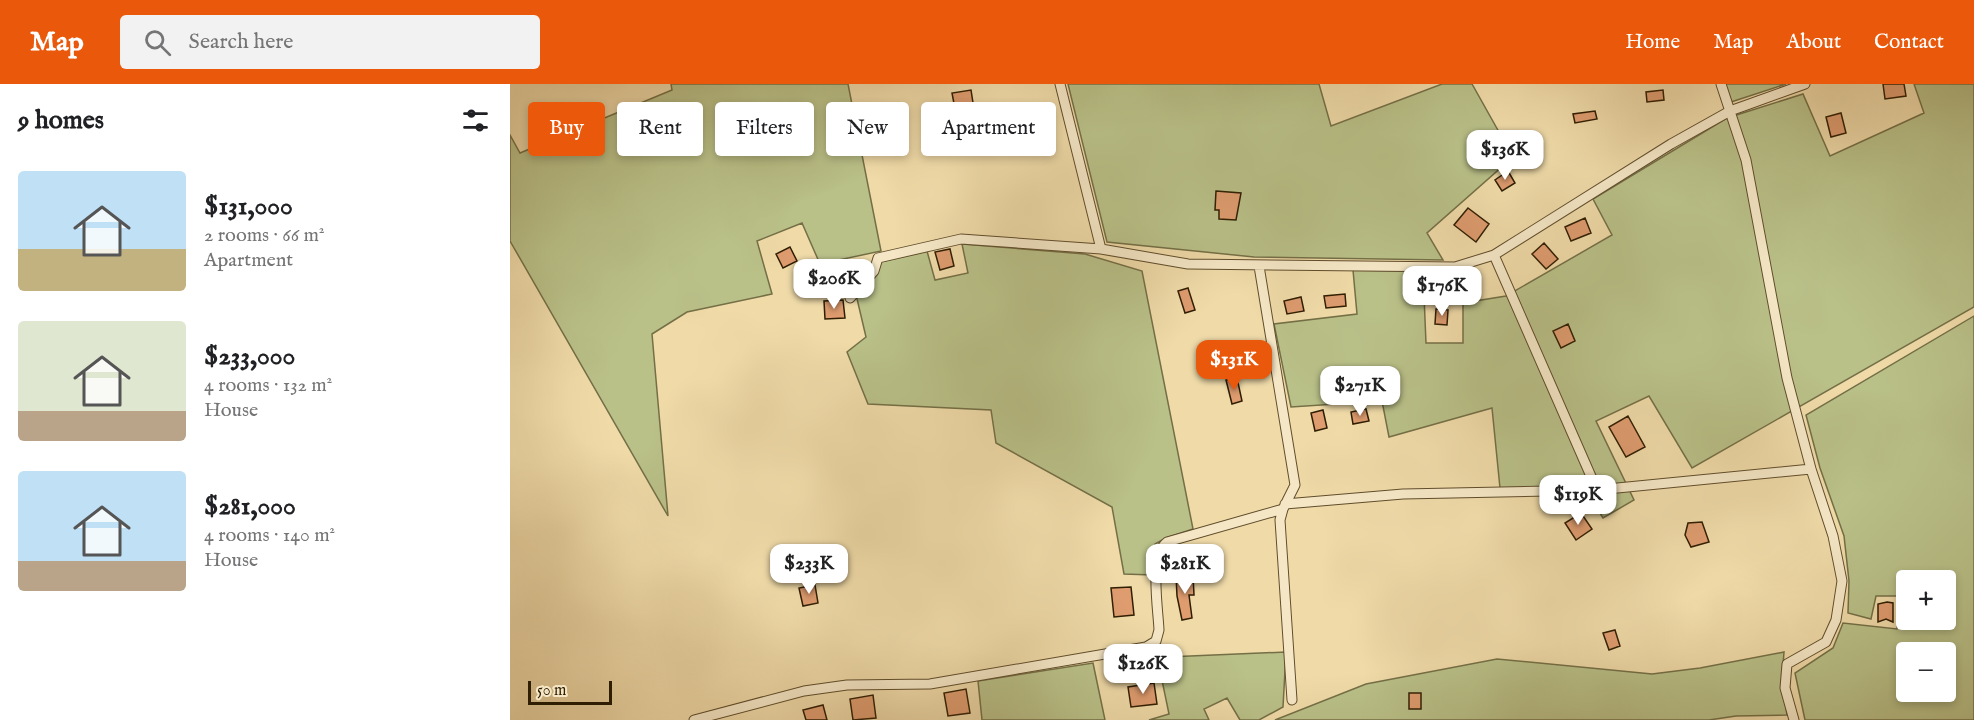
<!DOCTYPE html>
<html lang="en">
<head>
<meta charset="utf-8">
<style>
  :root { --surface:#fff; --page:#f2f2f2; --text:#202124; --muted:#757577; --accent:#ea580c }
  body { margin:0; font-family:"IM FELL English",serif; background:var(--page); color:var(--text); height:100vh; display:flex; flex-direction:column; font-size:22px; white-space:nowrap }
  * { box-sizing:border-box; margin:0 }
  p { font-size:20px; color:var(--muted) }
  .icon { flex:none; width:33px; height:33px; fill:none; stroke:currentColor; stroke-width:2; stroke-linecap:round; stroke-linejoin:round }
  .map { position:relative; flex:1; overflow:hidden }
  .side { display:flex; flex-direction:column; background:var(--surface); width:510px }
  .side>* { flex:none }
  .hud { position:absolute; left:18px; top:18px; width:570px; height:54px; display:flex; gap:12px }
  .controls { position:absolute; left:1386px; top:486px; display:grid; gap:12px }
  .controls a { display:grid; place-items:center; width:60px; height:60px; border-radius:6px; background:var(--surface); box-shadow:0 3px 9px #0003; font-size:30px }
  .scale { position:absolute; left:18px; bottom:15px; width:84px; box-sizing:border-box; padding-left:6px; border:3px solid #301e03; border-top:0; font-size:16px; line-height:21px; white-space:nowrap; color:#301e03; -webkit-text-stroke:4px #f5e7c6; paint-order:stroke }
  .price { position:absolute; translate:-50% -51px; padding:0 14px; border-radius:12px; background:#fff; color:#222; font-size:20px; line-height:39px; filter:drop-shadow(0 2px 3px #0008) }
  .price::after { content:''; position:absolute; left:50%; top:36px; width:18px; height:14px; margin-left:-9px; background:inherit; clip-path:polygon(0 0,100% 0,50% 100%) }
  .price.current { background:var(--accent); color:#fff }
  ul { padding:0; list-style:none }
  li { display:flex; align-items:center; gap:18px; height:150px; padding:0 18px }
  li span { display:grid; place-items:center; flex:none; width:168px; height:120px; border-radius:6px; color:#555 }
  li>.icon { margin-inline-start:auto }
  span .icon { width:72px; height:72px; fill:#fffc; stroke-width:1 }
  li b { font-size:26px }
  h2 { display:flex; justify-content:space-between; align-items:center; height:72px; padding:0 18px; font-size:26px }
  .tag { padding:0 21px; border-radius:6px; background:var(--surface); box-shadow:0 3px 9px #0003; font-size:21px; line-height:54px }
  .tag.current { background:var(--accent); color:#fff }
  header { display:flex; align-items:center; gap:36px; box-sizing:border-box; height:84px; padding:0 30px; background:var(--accent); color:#fff }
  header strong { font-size:28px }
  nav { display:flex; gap:33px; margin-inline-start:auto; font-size:21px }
  .search { width:420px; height:54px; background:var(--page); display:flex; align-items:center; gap:15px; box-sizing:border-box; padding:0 21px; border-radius:6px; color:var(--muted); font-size:22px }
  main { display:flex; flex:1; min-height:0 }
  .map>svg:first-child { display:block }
</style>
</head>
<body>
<header>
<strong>Map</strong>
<div class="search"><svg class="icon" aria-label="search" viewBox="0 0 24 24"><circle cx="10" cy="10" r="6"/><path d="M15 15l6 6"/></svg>Search here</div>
<nav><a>Home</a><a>Map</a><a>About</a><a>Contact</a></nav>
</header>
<main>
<section class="side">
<h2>9 homes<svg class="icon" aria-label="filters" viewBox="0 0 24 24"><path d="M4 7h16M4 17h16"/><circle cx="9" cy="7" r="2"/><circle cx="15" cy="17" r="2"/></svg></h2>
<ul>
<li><span style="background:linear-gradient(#bfe0f5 65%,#c2b280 0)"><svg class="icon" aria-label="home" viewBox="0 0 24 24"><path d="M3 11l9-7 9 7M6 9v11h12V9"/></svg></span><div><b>$131,000</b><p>2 rooms · 66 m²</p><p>Apartment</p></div></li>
<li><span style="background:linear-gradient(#dfe7d0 75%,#b9a48a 0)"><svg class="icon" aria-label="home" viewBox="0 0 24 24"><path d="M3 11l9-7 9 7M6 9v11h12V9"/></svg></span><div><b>$233,000</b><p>4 rooms · 132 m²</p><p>House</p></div></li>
<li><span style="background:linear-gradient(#bfe0f5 75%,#b9a48a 0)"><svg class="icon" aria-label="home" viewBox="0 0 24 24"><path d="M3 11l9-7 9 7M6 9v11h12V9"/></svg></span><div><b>$281,000</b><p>4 rooms · 140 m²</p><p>House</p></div></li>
</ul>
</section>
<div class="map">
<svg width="1464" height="636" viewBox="0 0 1464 636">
  <rect width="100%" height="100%" fill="#efdaa8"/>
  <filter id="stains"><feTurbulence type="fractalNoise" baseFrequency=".00333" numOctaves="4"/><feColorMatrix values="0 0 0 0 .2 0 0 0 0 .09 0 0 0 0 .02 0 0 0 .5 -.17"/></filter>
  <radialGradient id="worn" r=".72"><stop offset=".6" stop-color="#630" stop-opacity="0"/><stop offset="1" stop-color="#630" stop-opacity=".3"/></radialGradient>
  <path fill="#b9c088" stroke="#746f46" stroke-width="1.5" fill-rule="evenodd" d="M161,0h177l33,167 -61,13 -18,-41 -45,18 15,53 -85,18 -35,22 16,182 -158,-275v-106l10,18 152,-63z
    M558,0h251l12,42 111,-42h30l41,73 -86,76 16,27 -189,-3 -147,-15z
    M1214,0h62l-55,18z
    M1404,0h60v223l-282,161 -43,-72 -53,25 38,79 -31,18 -20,-32 -83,2 -8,-80 -103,29 -7,-36 -91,6 -17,-83 83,-10 -4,-44 70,1 3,72h37v-40l43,-7 106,-61 -19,-36 134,-81 76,-24 27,62 94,-43z
    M452,160l123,10 57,17 51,258 -27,9 -11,6 -2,31 -29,-1 -12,-67 -116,-64 -5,-33 -123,-6 -21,-52 19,-15 -16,-68 77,-18 8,29 33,-7z
    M1464,232v404h-169l-10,-47 38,-25 10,-25 54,6 3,-33h-24l-5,23 -23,-6 1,-32 -5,-45 -24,-68 -14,-53zM1396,496h40v40h-40zM1396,568h40v40h-40z
    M776,568l-3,55 -24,13h-19l-13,-22 -23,11 5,11h-60l20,-6 -11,-53 9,-4z
    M1274,568l-2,27 5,36 -51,1 -27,4h-434l91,-36 131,-25 155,15 48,-6z
    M583,579l12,57h-123l-4,-39z"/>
  <path fill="#de9c6f" stroke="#301e03" stroke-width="1.5" d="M1373,0h21l2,12 -21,3z
    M461,6l5,32 -18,3 -6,-32z
    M1153,6l1,10 -17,2 -1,-10z
    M1085,27l2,8 -22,4 -2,-9z
    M1331,29l5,20 -15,4 -5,-20z
    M998,87l7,12 -13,8 -7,-11z
    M706,107l25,2 -5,27 -17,-1v-9h-4z
    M958,124l21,16 -13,18 -22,-17z
    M1075,134l6,15 -20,8 -6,-14z
    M1034,159l14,16 -12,10 -14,-15z
    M280,163l7,14 -14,7 -7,-14z
    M440,165l4,17 -14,4 -5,-18z
    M678,204l7,22 -10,3 -7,-22z
    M835,210l1,12 -20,2 -2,-12z
    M791,213l3,14 -17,3 -3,-13z
    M333,216l2,18 -20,1 -1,-18z
    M926,225l12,1 -1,15 -12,-1z
    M1058,240l7,17 -14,7 -8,-17z
    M727,294l5,23 -10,3 -6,-24z
    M856,325l3,12 -16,3 -2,-12z
    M813,326l4,18 -12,3 -4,-18z
    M1118,332l17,31 -19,10 -17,-30z
    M1071,429l11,16 -16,11 -11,-17z
    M1192,438l7,20 -18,5 -6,-12 3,-12z
    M666,491h17l1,20h-5l3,23 -10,2 -5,-24z
    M305,501l3,18 -15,3 -4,-18z
    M621,503l3,28 -20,2 -3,-29z
    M1377,518l6,1v19l-7,-3 -8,3v-18z
    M1105,546l5,16 -11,4 -6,-17z
    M644,599l3,21 -26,3 -3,-20z
    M456,605l4,24 -22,3 -4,-23z
    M899,609h12v16h-12z
    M363,611l3,23 -23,2 -3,-21z
    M313,621l4,15h-21l-3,-10z"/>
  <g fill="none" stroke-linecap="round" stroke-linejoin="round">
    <defs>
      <path id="minor" d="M550,0l41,165
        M1211,0l25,76 41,218 24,91 22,67 9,45 -6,39 -10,22 -39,22 -2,24 9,32
        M984,171l103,235
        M340,214l24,-27 4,-13 83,-19 140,10 87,15 267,3 39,-12 177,-111 59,-33 75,-27
        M775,420l118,-10 194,-4 214,-21
        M773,425l-3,11 12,180
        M184,636l110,-29 43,-6 83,-1 216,-37 10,-6 3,-11c-1,-23 -10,-74 8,-88l116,-33 12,-24 -36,-219"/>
    </defs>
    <use href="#minor" stroke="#604d2c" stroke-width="11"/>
    <use href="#minor" stroke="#f5e7c6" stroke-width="9"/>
  </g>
  <rect width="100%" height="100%" filter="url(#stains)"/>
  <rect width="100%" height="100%" fill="url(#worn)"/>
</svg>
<div class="controls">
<a>+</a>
<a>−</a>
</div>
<div class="scale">50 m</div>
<b class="price" style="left:995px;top:97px">$136K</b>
<b class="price" style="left:324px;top:226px">$206K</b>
<b class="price" style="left:932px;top:233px">$176K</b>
<b class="price current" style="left:724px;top:307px">$131K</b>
<b class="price" style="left:850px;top:333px">$271K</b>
<b class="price" style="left:1068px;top:442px">$119K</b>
<b class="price" style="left:299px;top:511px">$233K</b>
<b class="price" style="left:675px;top:511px">$281K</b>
<b class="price" style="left:633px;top:611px">$126K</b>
<div class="hud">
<a class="tag current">Buy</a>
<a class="tag">Rent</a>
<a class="tag">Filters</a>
<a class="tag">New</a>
<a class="tag">Apartment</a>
</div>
</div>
</main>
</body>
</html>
